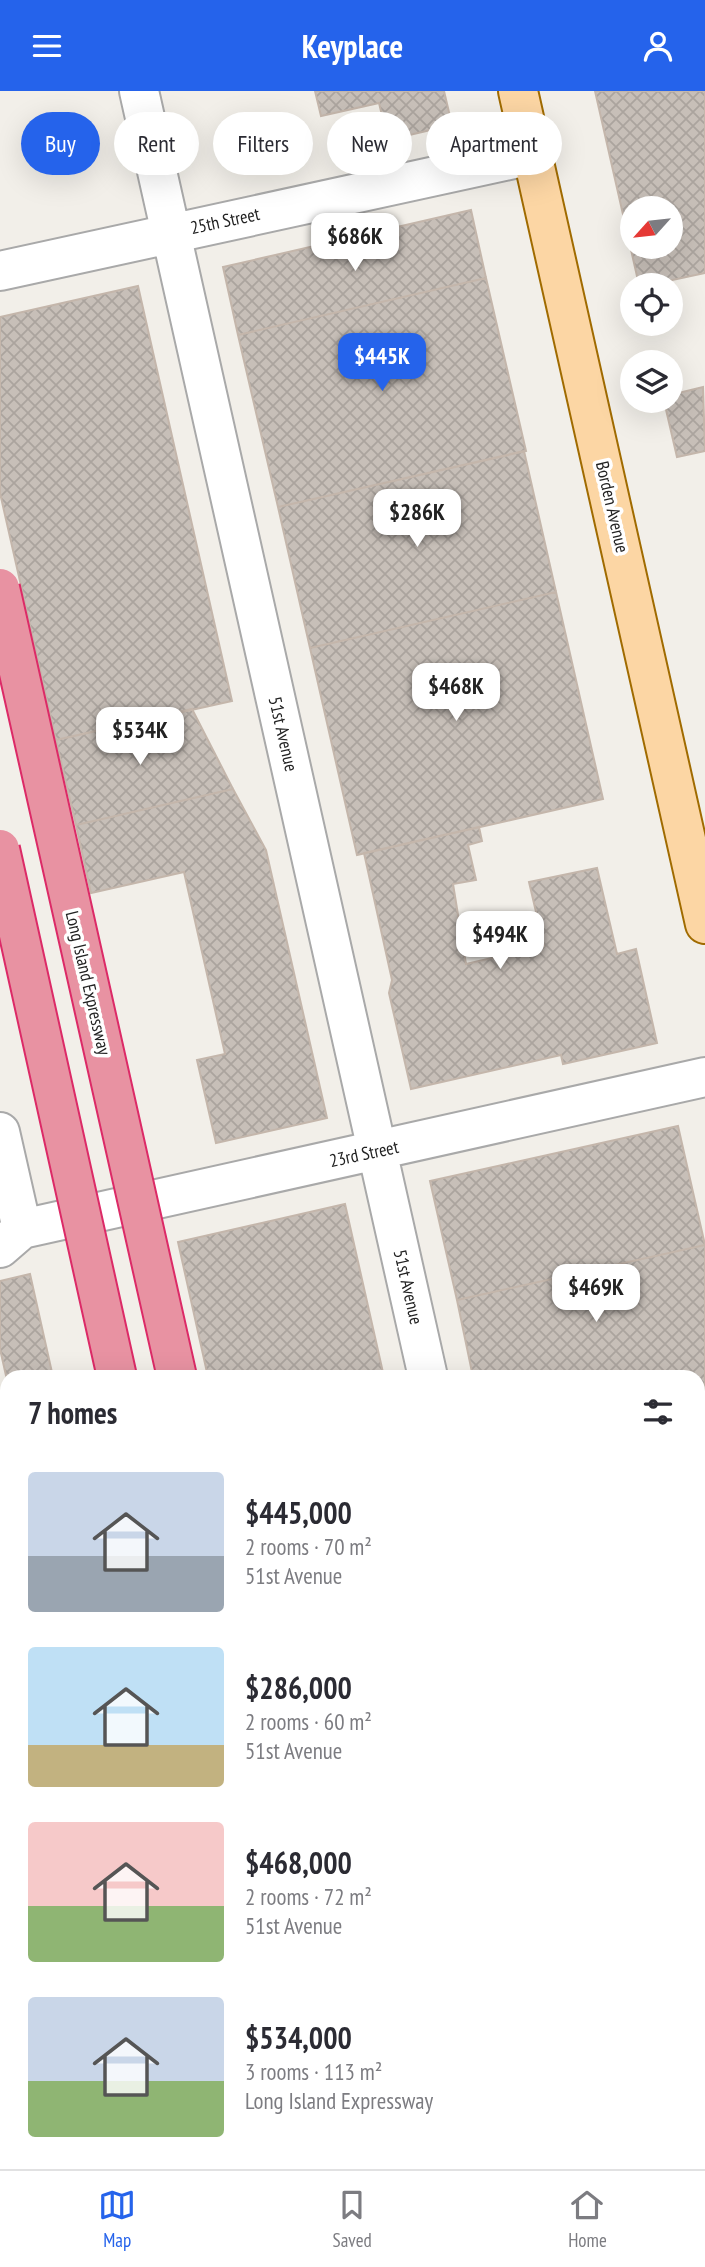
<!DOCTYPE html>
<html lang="en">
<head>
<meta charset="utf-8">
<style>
  :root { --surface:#fff; --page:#f2f2f3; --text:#2b2b33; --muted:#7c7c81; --line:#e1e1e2; --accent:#2563eb }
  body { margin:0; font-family:"PT Sans Narrow",sans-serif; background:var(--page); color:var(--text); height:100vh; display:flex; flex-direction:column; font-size:26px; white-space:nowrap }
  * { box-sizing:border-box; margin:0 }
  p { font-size:23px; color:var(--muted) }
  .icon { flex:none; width:38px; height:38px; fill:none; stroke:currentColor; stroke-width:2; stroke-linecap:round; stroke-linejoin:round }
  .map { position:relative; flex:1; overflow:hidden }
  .side { position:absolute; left:0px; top:1279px; width:705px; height:800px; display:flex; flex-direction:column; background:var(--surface); border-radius:21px 21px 0 0; box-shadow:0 7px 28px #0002 }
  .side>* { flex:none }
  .banner { position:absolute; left:21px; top:21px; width:663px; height:63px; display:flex; gap:14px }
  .needle { width:46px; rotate:243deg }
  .buttons { position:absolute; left:620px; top:105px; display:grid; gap:14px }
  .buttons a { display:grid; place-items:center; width:63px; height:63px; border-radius:50%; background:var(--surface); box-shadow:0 7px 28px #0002; font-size:35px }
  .price { position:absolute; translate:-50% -60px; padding:0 16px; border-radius:14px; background:#fff; color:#222; font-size:23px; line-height:46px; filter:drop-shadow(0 2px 4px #0008) }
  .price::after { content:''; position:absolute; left:50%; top:42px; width:21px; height:16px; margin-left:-10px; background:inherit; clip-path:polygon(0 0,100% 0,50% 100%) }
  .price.selected { background:var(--accent); color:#fff }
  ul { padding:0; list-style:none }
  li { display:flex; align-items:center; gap:21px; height:175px; padding:0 28px }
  li span { display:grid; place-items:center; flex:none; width:196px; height:140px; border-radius:7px; color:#555 }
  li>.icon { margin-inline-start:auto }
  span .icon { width:84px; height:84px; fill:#fffc; stroke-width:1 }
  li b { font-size:30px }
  h2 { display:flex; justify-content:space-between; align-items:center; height:84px; padding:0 28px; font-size:30px }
  .chip { padding:0 24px; border-radius:32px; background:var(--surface); box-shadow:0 7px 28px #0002; font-size:24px; line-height:63px }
  .chip.selected { background:var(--accent); color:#fff }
  header { display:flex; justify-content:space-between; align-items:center; height:91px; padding:0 28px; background:var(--accent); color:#fff; font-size:32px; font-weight:600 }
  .tabs { display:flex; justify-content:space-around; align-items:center; height:98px; border-top:2px solid var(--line); background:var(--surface); font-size:19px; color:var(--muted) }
  .tabs a { display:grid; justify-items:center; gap:4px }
  .tabs .selected { color:var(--accent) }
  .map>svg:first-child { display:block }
</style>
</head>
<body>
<header><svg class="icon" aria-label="menu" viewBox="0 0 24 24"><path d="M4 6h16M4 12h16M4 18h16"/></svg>Keyplace<svg class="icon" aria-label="person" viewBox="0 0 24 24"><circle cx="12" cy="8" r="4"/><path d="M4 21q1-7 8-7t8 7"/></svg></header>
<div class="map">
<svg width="705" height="2078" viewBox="0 0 705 2078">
  <defs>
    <pattern id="grass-dots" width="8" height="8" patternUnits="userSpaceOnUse" patternTransform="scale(1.75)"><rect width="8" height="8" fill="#cdebb0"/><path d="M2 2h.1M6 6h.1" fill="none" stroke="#b0c997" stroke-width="1.8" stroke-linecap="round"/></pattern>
    <pattern id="building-cross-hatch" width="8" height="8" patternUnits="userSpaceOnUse" patternTransform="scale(1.75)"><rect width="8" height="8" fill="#c7bfb8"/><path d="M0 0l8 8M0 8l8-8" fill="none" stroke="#aba49e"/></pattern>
  </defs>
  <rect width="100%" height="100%" fill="#f2efe9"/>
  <path fill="url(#grass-dots)" d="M705,1334v84l-7,1v-83z"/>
  <path fill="url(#building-cross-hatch)" stroke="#c4b6ab" stroke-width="2" fill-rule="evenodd" d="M315,0h129l8,34 -64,15 -9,-37 -58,13z
    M595,0h110v182l-56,12h-10zM632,117h38v39h-38z
    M471,119l15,68 -248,57 -15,-68z
    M486,187l40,173 -248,56 -40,-172z
    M138,195l94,415 -176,39 -56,-247v-176z
    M703,296l2,64 -28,6 -13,-56h6v-6z
    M524,360l32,141 -246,56 -32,-141z
    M556,501l47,207 -246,56 -47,-207z
    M192,618l41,80 -157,36 -20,-85z
    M233,698l33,61 61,268 -111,25 -19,-83 28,-6 -41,-182 -93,21 -15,-68z
    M479,736l3,14 -14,4 8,35 -23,4 13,80 78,-18 -15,-64 68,-14 20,86 19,-5 21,94 -94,21 -2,-9 -150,34 -22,-96 3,-13 -28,-127z
    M678,1035l27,119 -248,55 -27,-119z
    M345,1113l39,173h-176l-30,-135z
    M705,1154v180l-7,2v-50h-225l-16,-77z
    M30,1183l23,103h-46v3l-7,-31v-68z
    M7,1308v78l-7,-31v-46z
    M705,1418v108l-7,1v-107z
    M705,1553v206l-7,1v-205z
    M705,1781v109l-7,2v-109z
    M0,1935l7,7v112l-7,1z
    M705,2009v69h-54l-2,-6h49v-62z"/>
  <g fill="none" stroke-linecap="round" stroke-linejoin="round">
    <defs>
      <path id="minor" d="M139,0l289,1286
        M0,180l532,-116
        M0,1041l22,97
        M0,1157l22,-19 683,-152
        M698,1952l7,-2
        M256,2078l4,-6"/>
      <path id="major" d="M518,0l187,833
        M87,2078l26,-6"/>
      <path id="highway" d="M308,2072l2,6
        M371,2072l3,6
        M422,2072l7,6"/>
    </defs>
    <use href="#minor" stroke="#a9a9a9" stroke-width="42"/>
    <use href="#major" stroke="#a06b00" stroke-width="42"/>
    <use href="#highway" stroke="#dc2a67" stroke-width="42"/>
    <use href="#minor" stroke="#fff" stroke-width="38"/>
    <use href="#major" stroke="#fcd6a4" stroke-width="38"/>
    <use href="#highway" stroke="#e892a2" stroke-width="38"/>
    <defs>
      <path id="highway-bridge" d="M0,497l177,789
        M0,758l117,528"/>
    </defs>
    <use href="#highway-bridge" stroke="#dc2a67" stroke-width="42" stroke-linecap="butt"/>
    <use href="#highway-bridge" stroke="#e892a2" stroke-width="38"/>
  </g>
  <g text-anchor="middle" stroke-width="7" stroke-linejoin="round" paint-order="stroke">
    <g font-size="18" fill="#222" stroke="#fff">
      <text transform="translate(225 130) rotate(-12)" y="6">25th Street</text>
      <text transform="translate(612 416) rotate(77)" y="6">Borden Avenue</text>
      <text transform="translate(283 643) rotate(77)" y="6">51st Avenue</text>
      <text transform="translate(88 892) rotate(77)" y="6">Long Island Expressway</text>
      <text transform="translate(364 1063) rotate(-12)" y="6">23rd Street</text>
      <text transform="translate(408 1196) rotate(77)" y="6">51st Avenue</text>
    </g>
  </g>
</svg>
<div class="buttons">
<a><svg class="needle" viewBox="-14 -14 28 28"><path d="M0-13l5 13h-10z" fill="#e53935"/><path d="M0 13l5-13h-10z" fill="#7c7c81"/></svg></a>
<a><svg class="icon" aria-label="locate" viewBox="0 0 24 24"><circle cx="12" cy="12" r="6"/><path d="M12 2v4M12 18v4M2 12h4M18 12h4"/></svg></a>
<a><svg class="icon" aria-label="layers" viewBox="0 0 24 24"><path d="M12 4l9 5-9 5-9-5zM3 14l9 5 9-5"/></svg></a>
</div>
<b class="price" style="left:355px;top:182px">$686K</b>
<b class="price selected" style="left:382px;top:302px">$445K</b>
<b class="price" style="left:417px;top:458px">$286K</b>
<b class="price" style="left:456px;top:632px">$468K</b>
<b class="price" style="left:140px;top:676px">$534K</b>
<b class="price" style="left:500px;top:880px">$494K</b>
<b class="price" style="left:596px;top:1233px">$469K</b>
<div class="banner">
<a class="chip selected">Buy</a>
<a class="chip">Rent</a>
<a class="chip">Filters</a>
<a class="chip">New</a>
<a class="chip">Apartment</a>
</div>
<section class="side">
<h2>7 homes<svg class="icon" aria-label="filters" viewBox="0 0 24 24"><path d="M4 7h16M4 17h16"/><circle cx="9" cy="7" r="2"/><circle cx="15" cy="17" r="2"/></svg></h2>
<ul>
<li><span style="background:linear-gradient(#c9d6e8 60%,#9aa5b1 0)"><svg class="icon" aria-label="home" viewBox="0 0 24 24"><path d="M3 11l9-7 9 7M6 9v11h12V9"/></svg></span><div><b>$445,000</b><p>2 rooms · 70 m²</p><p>51st Avenue</p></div></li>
<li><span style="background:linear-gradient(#bfe0f5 70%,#c2b280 0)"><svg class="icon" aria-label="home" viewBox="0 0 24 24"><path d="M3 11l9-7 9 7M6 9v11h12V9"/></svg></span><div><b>$286,000</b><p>2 rooms · 60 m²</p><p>51st Avenue</p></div></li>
<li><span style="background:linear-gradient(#f6c9c9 60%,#8fb573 0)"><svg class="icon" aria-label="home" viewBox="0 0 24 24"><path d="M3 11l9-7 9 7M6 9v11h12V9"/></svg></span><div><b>$468,000</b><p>2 rooms · 72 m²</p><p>51st Avenue</p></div></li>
<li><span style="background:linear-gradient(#c9d6e8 60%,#8fb573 0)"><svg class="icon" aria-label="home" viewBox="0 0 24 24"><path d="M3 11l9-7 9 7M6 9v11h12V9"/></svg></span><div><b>$534,000</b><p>3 rooms · 113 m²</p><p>Long Island Expressway</p></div></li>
</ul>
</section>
</div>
<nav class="tabs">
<a class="selected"><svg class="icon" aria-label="map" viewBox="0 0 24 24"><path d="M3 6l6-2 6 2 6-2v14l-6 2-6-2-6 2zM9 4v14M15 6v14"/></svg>Map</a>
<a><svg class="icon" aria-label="saved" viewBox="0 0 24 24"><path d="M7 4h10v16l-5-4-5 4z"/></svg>Saved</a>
<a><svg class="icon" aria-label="home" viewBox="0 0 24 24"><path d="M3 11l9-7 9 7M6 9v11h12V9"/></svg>Home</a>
</nav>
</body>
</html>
